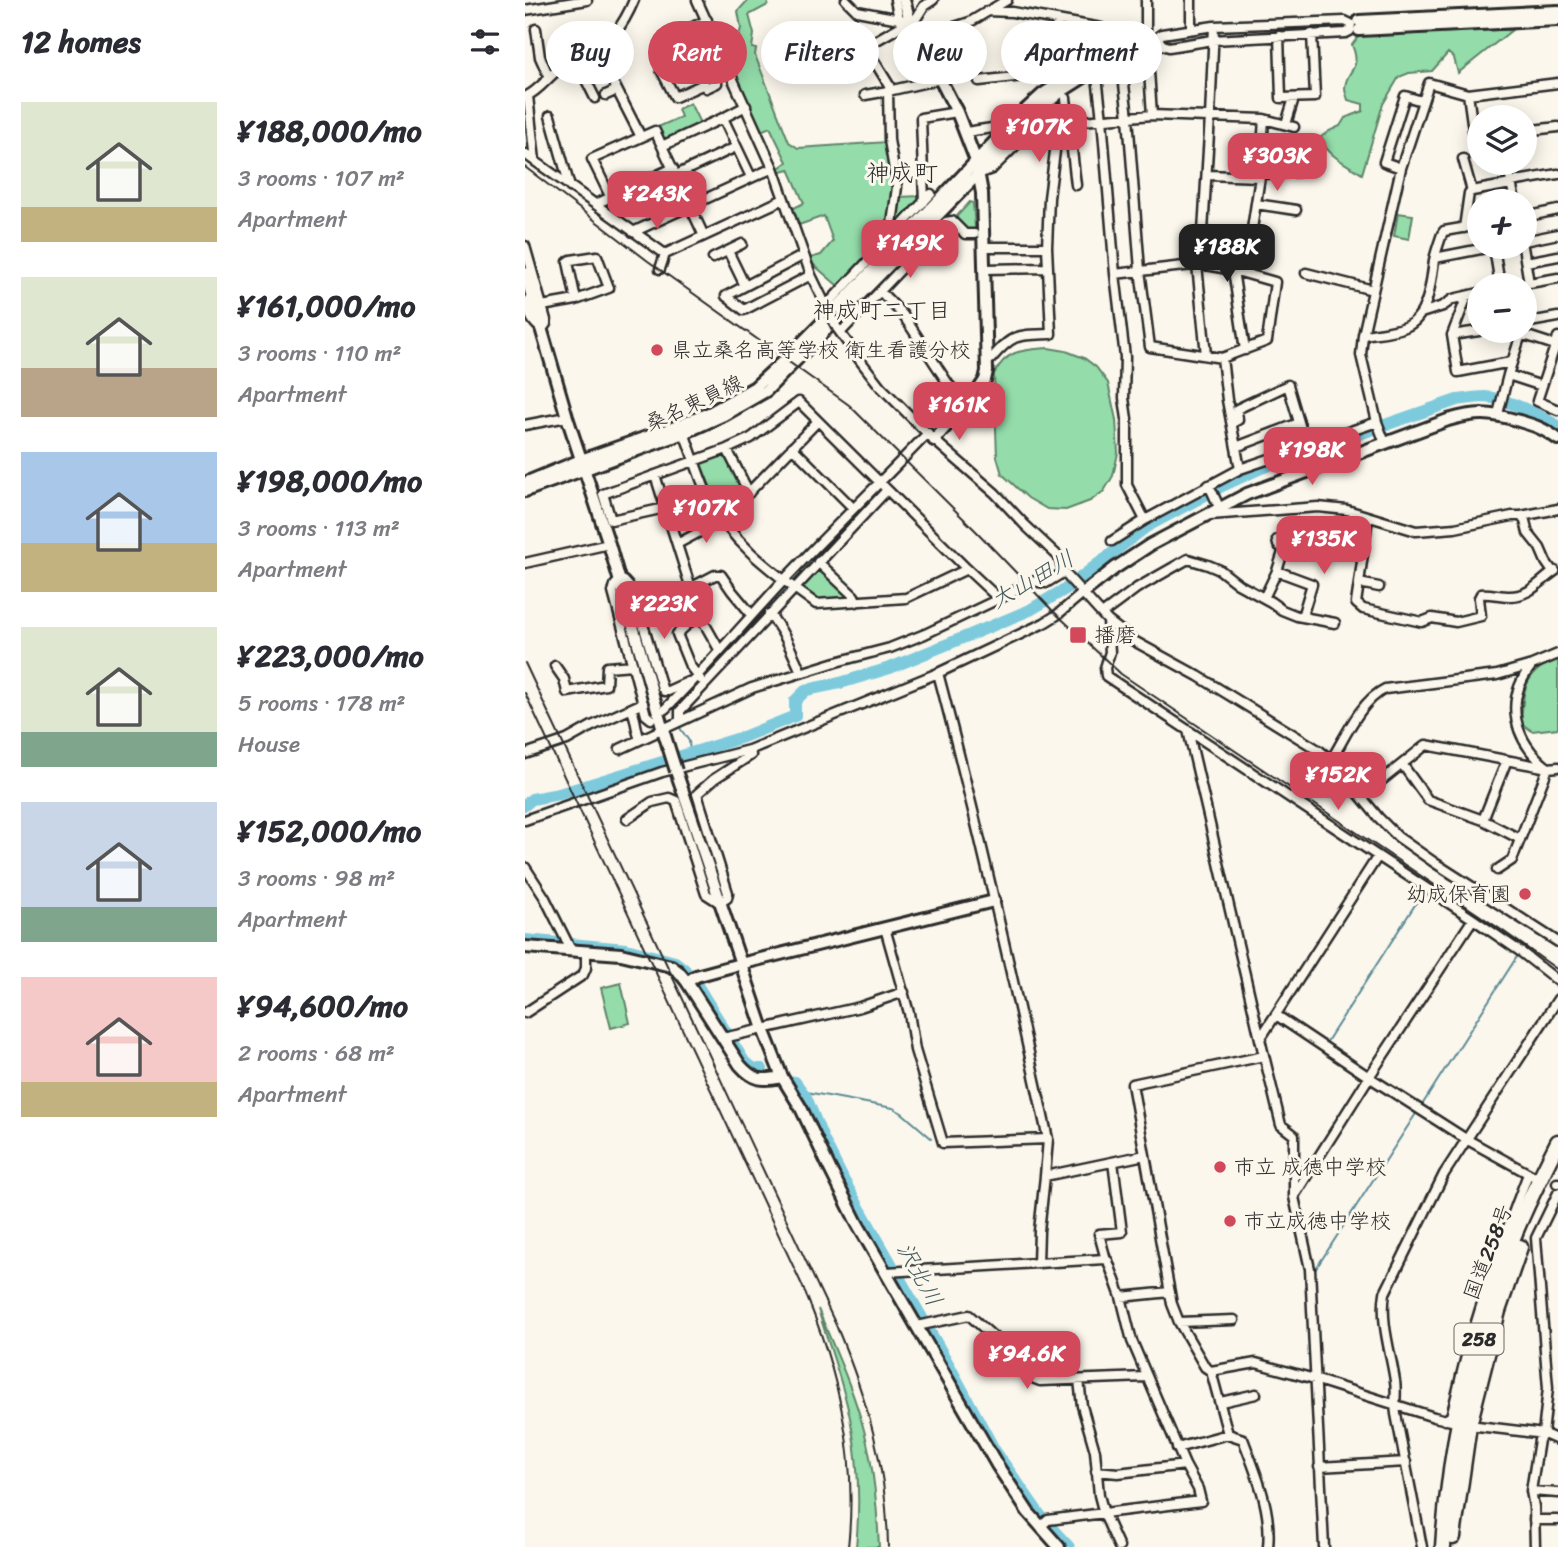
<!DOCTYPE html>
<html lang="en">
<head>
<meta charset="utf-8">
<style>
  :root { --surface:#fff; --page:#f7f7f7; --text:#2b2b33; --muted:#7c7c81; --accent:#d1495b }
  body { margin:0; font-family:Sriracha,"Klee One",sans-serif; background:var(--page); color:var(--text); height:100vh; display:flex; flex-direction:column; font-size:26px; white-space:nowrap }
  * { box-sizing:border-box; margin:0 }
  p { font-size:23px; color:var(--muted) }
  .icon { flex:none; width:38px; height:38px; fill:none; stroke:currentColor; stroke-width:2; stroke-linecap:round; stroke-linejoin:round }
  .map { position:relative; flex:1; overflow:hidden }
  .panel { display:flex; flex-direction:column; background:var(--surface); width:525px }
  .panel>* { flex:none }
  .banner { position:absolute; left:21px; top:21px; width:665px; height:63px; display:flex; gap:14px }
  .tools { position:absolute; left:942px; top:105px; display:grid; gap:14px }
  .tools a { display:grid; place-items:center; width:70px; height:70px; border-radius:50%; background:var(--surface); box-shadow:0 4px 18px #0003; font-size:35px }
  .price { position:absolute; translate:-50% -60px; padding:0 16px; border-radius:14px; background:var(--accent); color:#fff; font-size:23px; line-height:46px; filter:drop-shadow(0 2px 4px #0008) }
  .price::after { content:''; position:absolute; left:50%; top:42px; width:21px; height:16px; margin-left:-10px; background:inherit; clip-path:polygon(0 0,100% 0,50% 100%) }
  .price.selected { background:#222; color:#fff }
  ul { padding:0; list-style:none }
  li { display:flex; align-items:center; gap:21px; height:175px; padding:0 21px }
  li span { display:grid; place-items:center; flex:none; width:196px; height:140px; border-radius:0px; color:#555 }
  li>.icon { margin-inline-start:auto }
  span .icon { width:84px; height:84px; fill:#fffc; stroke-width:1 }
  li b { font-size:30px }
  h2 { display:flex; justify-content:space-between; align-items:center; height:84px; padding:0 21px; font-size:30px }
  .chip { padding:0 24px; border-radius:32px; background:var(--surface); box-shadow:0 4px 18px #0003; font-size:24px; line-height:63px }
  .chip.selected { background:var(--accent); color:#fff }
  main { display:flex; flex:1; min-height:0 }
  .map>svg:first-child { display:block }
</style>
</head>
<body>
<main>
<section class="panel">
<h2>12 homes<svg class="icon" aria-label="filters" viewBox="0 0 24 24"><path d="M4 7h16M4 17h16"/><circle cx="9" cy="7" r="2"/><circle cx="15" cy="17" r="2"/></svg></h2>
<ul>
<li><span style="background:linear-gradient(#dfe7d0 75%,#c2b280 0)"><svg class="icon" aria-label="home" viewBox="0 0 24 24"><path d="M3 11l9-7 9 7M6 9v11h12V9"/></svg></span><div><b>¥188,000/mo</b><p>3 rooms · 107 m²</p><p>Apartment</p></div></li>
<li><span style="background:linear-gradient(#dfe7d0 65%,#b9a48a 0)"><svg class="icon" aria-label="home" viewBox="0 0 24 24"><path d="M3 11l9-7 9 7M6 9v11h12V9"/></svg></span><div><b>¥161,000/mo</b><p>3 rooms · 110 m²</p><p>Apartment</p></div></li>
<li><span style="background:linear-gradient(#a9c7e8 65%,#c2b280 0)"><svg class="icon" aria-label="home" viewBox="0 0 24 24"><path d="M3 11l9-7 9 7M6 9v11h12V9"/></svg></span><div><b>¥198,000/mo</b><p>3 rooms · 113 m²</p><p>Apartment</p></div></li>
<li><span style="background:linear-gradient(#dfe7d0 75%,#7fa58c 0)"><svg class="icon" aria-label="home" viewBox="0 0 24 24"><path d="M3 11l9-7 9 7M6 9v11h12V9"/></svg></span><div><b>¥223,000/mo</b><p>5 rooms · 178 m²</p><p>House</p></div></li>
<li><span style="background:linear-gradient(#c9d6e8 75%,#7fa58c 0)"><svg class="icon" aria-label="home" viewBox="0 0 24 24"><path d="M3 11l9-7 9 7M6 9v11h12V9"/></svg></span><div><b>¥152,000/mo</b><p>3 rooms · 98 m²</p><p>Apartment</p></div></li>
<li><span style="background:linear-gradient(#f6c9c9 75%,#c2b280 0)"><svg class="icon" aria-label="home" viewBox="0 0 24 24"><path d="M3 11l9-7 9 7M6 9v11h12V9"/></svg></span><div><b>¥94,600/mo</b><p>2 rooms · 68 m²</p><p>Apartment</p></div></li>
</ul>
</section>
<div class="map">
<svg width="1033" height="1547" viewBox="0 0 1033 1547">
  <rect width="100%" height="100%" fill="#fbf7ec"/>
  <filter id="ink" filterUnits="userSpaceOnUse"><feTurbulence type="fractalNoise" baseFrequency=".0143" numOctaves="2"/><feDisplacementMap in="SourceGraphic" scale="14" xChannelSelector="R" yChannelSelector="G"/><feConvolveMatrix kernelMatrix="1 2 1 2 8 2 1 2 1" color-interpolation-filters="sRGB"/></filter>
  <g filter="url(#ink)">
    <path fill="#94dcaa" stroke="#60846a" stroke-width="2" d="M223,0h20v5l-19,10 5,19 -2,14 4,1 -1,6 34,87 9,6 89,-6 6,45 -5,48 -50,51 -24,-21 -4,-7 11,-3 12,-14 -9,-25 -25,9 -7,-16 12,-6 -15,-34 -11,3 -2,-2 11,-8 -17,-35 -9,4 -31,-64 -9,-26 18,-5 2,-8 -3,-17z
      M972,30h15l-54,43 -4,-15 -6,-5 -16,18 -23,2 -10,4 -16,27 -21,70c-15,-10 -37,-19 -41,-37l8,-6 11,-5 5,-8 18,-7v-7l-15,-4c-1,-4 -3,-8 -3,-11 0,-20 18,-18 7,-44l7,-9z
      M165,103l10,20 -36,17 -6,-13 23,-10 -3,-8z
      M396,196v4l-25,25 -1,-1 3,-27z
      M445,202l3,1 2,25 -2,2 -7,1 -9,-9v-6z
      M873,213l15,2 -4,24 -15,-3z
      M523,348l18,3 18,7 12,9 12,16 8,37 2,33 -5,23 -9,15 -14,10 -24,9 -19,-1 -19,-11 -26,-24 -5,-17 -3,-83c13,-25 29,-24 54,-26z
      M198,453l3,2 18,38 -18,19 -14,-21 -11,-27 1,-4z
      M294,568l30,28 -1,2 -30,3 -18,-13z
      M1033,658v70l-26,3 -11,-8c3,-35 2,-50 37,-65z
      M96,983l9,40 -19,5 -10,-40z
      M293,1309c16,39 35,79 46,121 10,38 13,77 15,117h-23c4,-42 3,-83 -5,-124 -7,-39 -22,-76 -33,-114z"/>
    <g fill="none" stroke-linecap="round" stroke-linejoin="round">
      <path stroke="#5d8a96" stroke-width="2" d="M361,484l40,-43
        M267,583l90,-95
        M180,676l83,-89
        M155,728l9,13 1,12
        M801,1043l96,-149
        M276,1091l92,17 9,5 29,25
        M897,1105l96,-150
        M790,1270l102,-158"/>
      <path stroke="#7ecadd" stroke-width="12" d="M0,805l7,-6 27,-5 184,-57 52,-21v-15l11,-11 34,-7 50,-15 140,-58 37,-22 79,-61 76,-41 39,-18 196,-68c9,-1 19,-3 28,-3 24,2 53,18 73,29
        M0,940l101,9 49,13 9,7 14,18 47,76 10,6h7
        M270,1082l11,15 17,42 21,42 106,186 45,84 47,67 27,29"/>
      <path stroke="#d1cec5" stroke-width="10" stroke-dasharray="10 5" stroke-linecap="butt" d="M668,32l58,-4
        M563,65l52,-22 17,-4
        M567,72c35,-19 71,-30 111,-34"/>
      <defs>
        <path id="street" d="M172,0l76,168 38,107 17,35
          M321,0l11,11 53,10 -42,24 2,9 19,31
          M370,0l4,19
          M621,0v35l2,6 3,2 4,-1
          M0,10l62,-10
          M462,11l25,1 89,16 18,16 9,73 12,153 10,77 72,11 5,42 13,69
          M820,21l6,3 -1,7 -4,2 -133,7 -44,7 -6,-2 -4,-4v-5l3,-2 52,-8z
          M387,25l12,-19 9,-6
          M566,26l11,93 13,155 10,83 -1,41 3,21v66l18,35
          M11,29l4,28 9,20
          M666,29v-29
          M335,30l8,15
          M754,36l2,62 34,-1 -3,-63
          M393,39l52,-17 37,-22
          M626,43l-3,13 4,59
          M154,58l10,-5 17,35 11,-5
          M51,60l19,38
          M454,81l53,-6 4,-7 26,-2 -6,-46
          M179,84l-29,13 -14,-27 2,-5 16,-7 -9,-20 37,-18
          M90,86l26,51
          M363,91l1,49 8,47 -5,37 1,12
          M943,94l6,43h5
          M81,95l11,-5
          M340,95l23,-4 53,-12
          M3,96l7,65
          M0,97c14,-6 22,-19 34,-28 9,-7 20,-9 30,-14 23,-12 36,-33 45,-55
          M541,98l10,87
          M25,116l20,71
          M198,118l23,-12
          M739,119l30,8
          M761,124l8,-26
          M999,131l34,-4
          M441,132l26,-4
          M0,154l140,100
          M938,159l9,32
          M982,163l8,38
          M876,168l-17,-6 21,-66 17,5
          M456,173l11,-4 44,-44 116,-10 112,4 -4,58 -53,-2
          M736,174l38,-2
          M151,175l60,-28
          M986,182l47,-8
          M85,196l-18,-37 63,-28 7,15
          M399,202l-3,-84 36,-6
          M71,204l77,-36
          M731,204l40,6
          M999,217l34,-7
          M939,228l5,-35 3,-2 39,-7
          M727,229l8,-52
          M108,232l140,-64
          M179,236l-42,-90 61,-28 28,59
          M999,241l34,-7
          M0,246l21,74v4l-4,5c-11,-7 -13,-16 -17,-28
          M459,247h63
          M969,247l6,38
          M998,247l6,36
          M203,251l17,35
          M279,255l-78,41 18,14 67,-35
          M188,258l29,-14
          M910,258l56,-11
          M1001,262l32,-6
          M676,264l9,-147 4,-91
          M672,265l9,90
          M135,269l5,-15 119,-55
          M460,269l63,-1
          M708,270l12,80
          M781,273l67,17
          M590,274l86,-10 32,6 42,12 -8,59 -45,17
          M993,285l40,-7
          M355,291l23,24 46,70 17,18
          M942,296l-15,39 6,37 53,-10
          M17,306l34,-6 33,-12 -12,-32 -26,4 -3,2 8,38
          M301,306l105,-112
          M896,313l22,-7 10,-7 26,-6
          M999,323l34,-6
          M312,328l22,31 21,27 54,54 61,53 30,32 33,31 6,16 5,6 39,43 26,20 64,35 122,75 11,9 47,57 20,20 37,26 123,79
          M316,332l105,-110 6,-1 13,13h9
          M996,334l34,11
          M838,335c13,-2 30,-3 42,-8 24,-9 26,-46 29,-67 2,-9 5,-17 8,-26l2,-3 35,-6
          M927,335l27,-4
          M1033,337l-21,64 21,9
          M462,361l4,-2c22,-26 27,-24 60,-25l-4,-87 2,-49 6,-47 -4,-28
          M983,375l34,11
          M973,414l10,-39 14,-44
          M852,422l-16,-67 2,-20 38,-167 28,-85 39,11 90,-11
          M707,423l6,-3 -1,-11 51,-24 18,61
          M0,425l42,-8
          M157,428c9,21 15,44 25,66 22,48 67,79 109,110l90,-6 61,-29
          M267,447l61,61
          M711,447l63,-24
          M202,449l22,44
          M130,475l44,139 21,37
          M684,485l10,22
          M140,508l-54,12 -8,-26 124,-45 24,-11 48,-36 168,167 31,29
          M685,515l108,-8 29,3 69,21 39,-3 57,-12h9l4,5 3,12 12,15 6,14 7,10
          M996,516l37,-7
          M843,518l-9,65 20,4
          M587,541l33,-21 95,-51 137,-47 8,21
          M152,544l45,-24 95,-98
          M293,562l36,34 3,6
          M0,563l84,-19
          M752,571l35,13 -10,33
          M834,583l-3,20 7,6 59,13 10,-4 24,4 25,-6 -2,-18 2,-4c9,-1 19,2 29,2 20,0 30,-15 45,-25
          M165,588l25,-13h6l11,16 20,24
          M739,598l13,-27 7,-22 -6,-4 -1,-5
          M174,614l-22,20 13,32 10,13
          M244,614c15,17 23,38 32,58
          M577,614l35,-26 51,-29 20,6 12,5 18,14 33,18 11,8 15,6 38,7
          M583,621l2,31 -5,16 1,8 367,243 48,33 37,29
          M30,666l9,13 3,13 39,-7 1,-18 26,-2
          M413,673c41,154 76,310 110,466
          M106,709c6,9 4,20 9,30
          M140,709c42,-42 80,-87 120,-130 47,-50 96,-97 143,-146
          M126,719l-5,-4 -33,-123 2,-7 5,-5 4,1 9,10 29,97 2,3h4l20,-9
          M155,720v-9l207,-221
          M663,730l72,309
          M95,749l132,-61 84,-26 54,-14 35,-14 88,-42 19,-11 14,2 18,-11
          M0,754l42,-14 25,-14 51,-23
          M806,760c14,-22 29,-59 54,-71l112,-14 35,-10 26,-11
          M877,764l26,36 55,20 37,19
          M837,796l64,-51 122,23 10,-1
          M102,819l25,-17 17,-4 7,3 30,93 14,9 7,-5 1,-5 -31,-99 17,-15 37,-24 -2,-5
          M0,820l137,-48 87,-22 189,-77 106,-50 13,-8 26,-22
          M958,820l24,-60
          M0,867l20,31 26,52
          M972,870l15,-10 36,-92c-34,-27 -45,-67 -16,-103
          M360,928l24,85 6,37 28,93 105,-4 -3,37 100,-21 -13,-71 132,-28
          M0,1013l58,-38 3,-7v-17
          M751,1015l93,62 97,62 67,37
          M198,1038l137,-31 44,-15
          M620,1155l27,149 7,18 26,45 6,4 17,63 -51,14
          M1032,1183h1
          M769,1196l75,-119 104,-158
          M580,1259v-3l-6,-22 23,-2 -9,-70
          M513,1263l1,-32 6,-55
          M361,1272l219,-13 3,2 13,36 11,44 53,124 13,24 3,12 -153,19 -8,7
          M596,1297l49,-5
          M654,1322l55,-2
          M392,1326l52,-11 46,41 20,23 5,2 106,-4
          M686,1371l45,-8 55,15 123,39 35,8 75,9 14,6
          M554,1380l3,26 13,45 4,44 5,19 15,33
          M696,1402l35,-8
          M920,1420l6,-4c6,-21 10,-43 16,-63 17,-61 38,-120 61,-179
          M703,1434l15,5c13,35 29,70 25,108
          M794,1467l87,-5
          M571,1471l22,2 67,-8
          M1006,1491l27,2
          M1009,1520h24
          M799,1547l-14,-278 -16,-72v-62l-13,-10 -21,-86 118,-183
          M897,1547l-26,-133c-2,-11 1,-21 -1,-33 -4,-28 -15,-59 -10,-88l59,-119 114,-175
          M1010,1547l-1,-40 -3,-16 8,-51 4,-6 5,-46 -12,-150 22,-45"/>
        <path id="secondary" d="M379,0l6,21 47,91 19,49 6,32 5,178 -2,9 -6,9 -45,51
          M834,21l199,-10
          M834,30l199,-10
          M0,273l42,144 42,127 55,189
          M0,483l56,-23 100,-35 30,-13 44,-25 36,-33 58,-59 172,-181 22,-20 45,-29
          M0,491l159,-58 40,-18 42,-24 212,-217 42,-45 20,-20 22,-18 30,-19
          M558,593l32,-25 35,-23 97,-51 201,-74c28,-8 42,-8 71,1 17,5 24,7 39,18
          M151,771l87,258 19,48 19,31 29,61 27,54 140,242 31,47 31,35
          M0,947l96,7 50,12 8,6 8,10 9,-6 44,-12 254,-63
          M162,982l53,83c14,16 22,16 42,12"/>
        <path id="highway" d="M928,1537l16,-112 29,-114 22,-64
          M918,1547c6,-95 26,-188 58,-278 15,-43 36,-85 57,-127"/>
      </defs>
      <use href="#street" stroke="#2b2b2b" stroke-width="13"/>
      <use href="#secondary" stroke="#2b2b2b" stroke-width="16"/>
      <use href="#highway" stroke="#2b2b2b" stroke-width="19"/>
      <use href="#street" stroke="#fbf7ec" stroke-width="8"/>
      <use href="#secondary" stroke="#fbf7ec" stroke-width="10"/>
      <use href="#highway" stroke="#fbf7ec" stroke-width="14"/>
      <path stroke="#2b2b2b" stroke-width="2" d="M0,167l123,94 201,144 128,127 75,78 69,64 382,257 55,39
        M0,663l311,662c31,74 51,140 52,222
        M0,693l277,592c36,84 56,170 46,262"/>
      <defs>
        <path id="street-bridge" d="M303,310l9,18"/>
        <path id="secondary-bridge" d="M139,733l12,38"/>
      </defs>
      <use href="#street-bridge" stroke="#2b2b2b" stroke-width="13" stroke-linecap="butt"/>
      <use href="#secondary-bridge" stroke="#2b2b2b" stroke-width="16" stroke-linecap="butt"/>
      <use href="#street-bridge" stroke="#fbf7ec" stroke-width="8"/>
      <use href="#secondary-bridge" stroke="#fbf7ec" stroke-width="10"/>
    </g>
  </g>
  <g fill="#d1495b" stroke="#fbf7ec" stroke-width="2.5">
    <circle cx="132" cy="350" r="7"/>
    <rect x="544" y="626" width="18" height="18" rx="3.5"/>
    <circle cx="1000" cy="894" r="7"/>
    <circle cx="695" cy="1167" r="7"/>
    <circle cx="705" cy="1221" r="7"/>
  </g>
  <g text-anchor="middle" stroke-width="6" stroke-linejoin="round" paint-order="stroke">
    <rect fill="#fbf7ec" stroke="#696865" stroke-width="2" x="929.5" y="1323.5" width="49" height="31" rx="5"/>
    <g font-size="19" font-weight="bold" fill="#2b2b2b">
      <text x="954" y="1346">258</text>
    </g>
    <g font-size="21" fill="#2b2b2b" stroke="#fbf7ec" text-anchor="start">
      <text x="146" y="357">県立桑名高等学校 衛生看護分校</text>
      <text x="569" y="642">播磨</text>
      <text x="986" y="901" text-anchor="end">幼成保育園</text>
      <text x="709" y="1174">市立 成徳中学校</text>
      <text x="719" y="1228">市立成徳中学校</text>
    </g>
    <g font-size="21" fill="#2b2b2b" stroke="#fbf7ec">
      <text transform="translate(169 403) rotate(-25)" y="7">桑名東員線</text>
      <text transform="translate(963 1252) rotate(-69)" y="7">国道258号</text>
    </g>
    <g font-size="23" fill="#2b2b2b" stroke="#fbf7ec">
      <text x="357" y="318">神成町二丁目</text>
    </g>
    <g font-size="23" font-style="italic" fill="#445b60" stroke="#fbf7ec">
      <text transform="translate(507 579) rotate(-30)" y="8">大山田川</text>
      <text transform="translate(395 1274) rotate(61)" y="8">沢北川</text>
    </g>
    <g font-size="24" fill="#2b2b2b" stroke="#fbf7ec">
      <text x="377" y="181">神成町</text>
    </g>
  </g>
</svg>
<div class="tools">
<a><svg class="icon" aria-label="layers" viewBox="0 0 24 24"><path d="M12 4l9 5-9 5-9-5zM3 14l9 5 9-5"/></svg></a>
<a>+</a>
<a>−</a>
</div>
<b class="price" style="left:514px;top:164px">¥107K</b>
<b class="price" style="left:752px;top:193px">¥303K</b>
<b class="price" style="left:132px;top:231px">¥243K</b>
<b class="price" style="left:385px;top:280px">¥149K</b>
<b class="price selected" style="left:702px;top:284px">¥188K</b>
<b class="price" style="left:434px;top:442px">¥161K</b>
<b class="price" style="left:787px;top:487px">¥198K</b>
<b class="price" style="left:181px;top:545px">¥107K</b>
<b class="price" style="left:799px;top:576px">¥135K</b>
<b class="price" style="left:139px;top:641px">¥223K</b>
<b class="price" style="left:813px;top:812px">¥152K</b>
<b class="price" style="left:502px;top:1391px">¥94.6K</b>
<div class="banner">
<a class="chip">Buy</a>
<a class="chip selected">Rent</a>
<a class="chip">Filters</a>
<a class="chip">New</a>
<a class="chip">Apartment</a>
</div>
</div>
</main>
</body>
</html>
